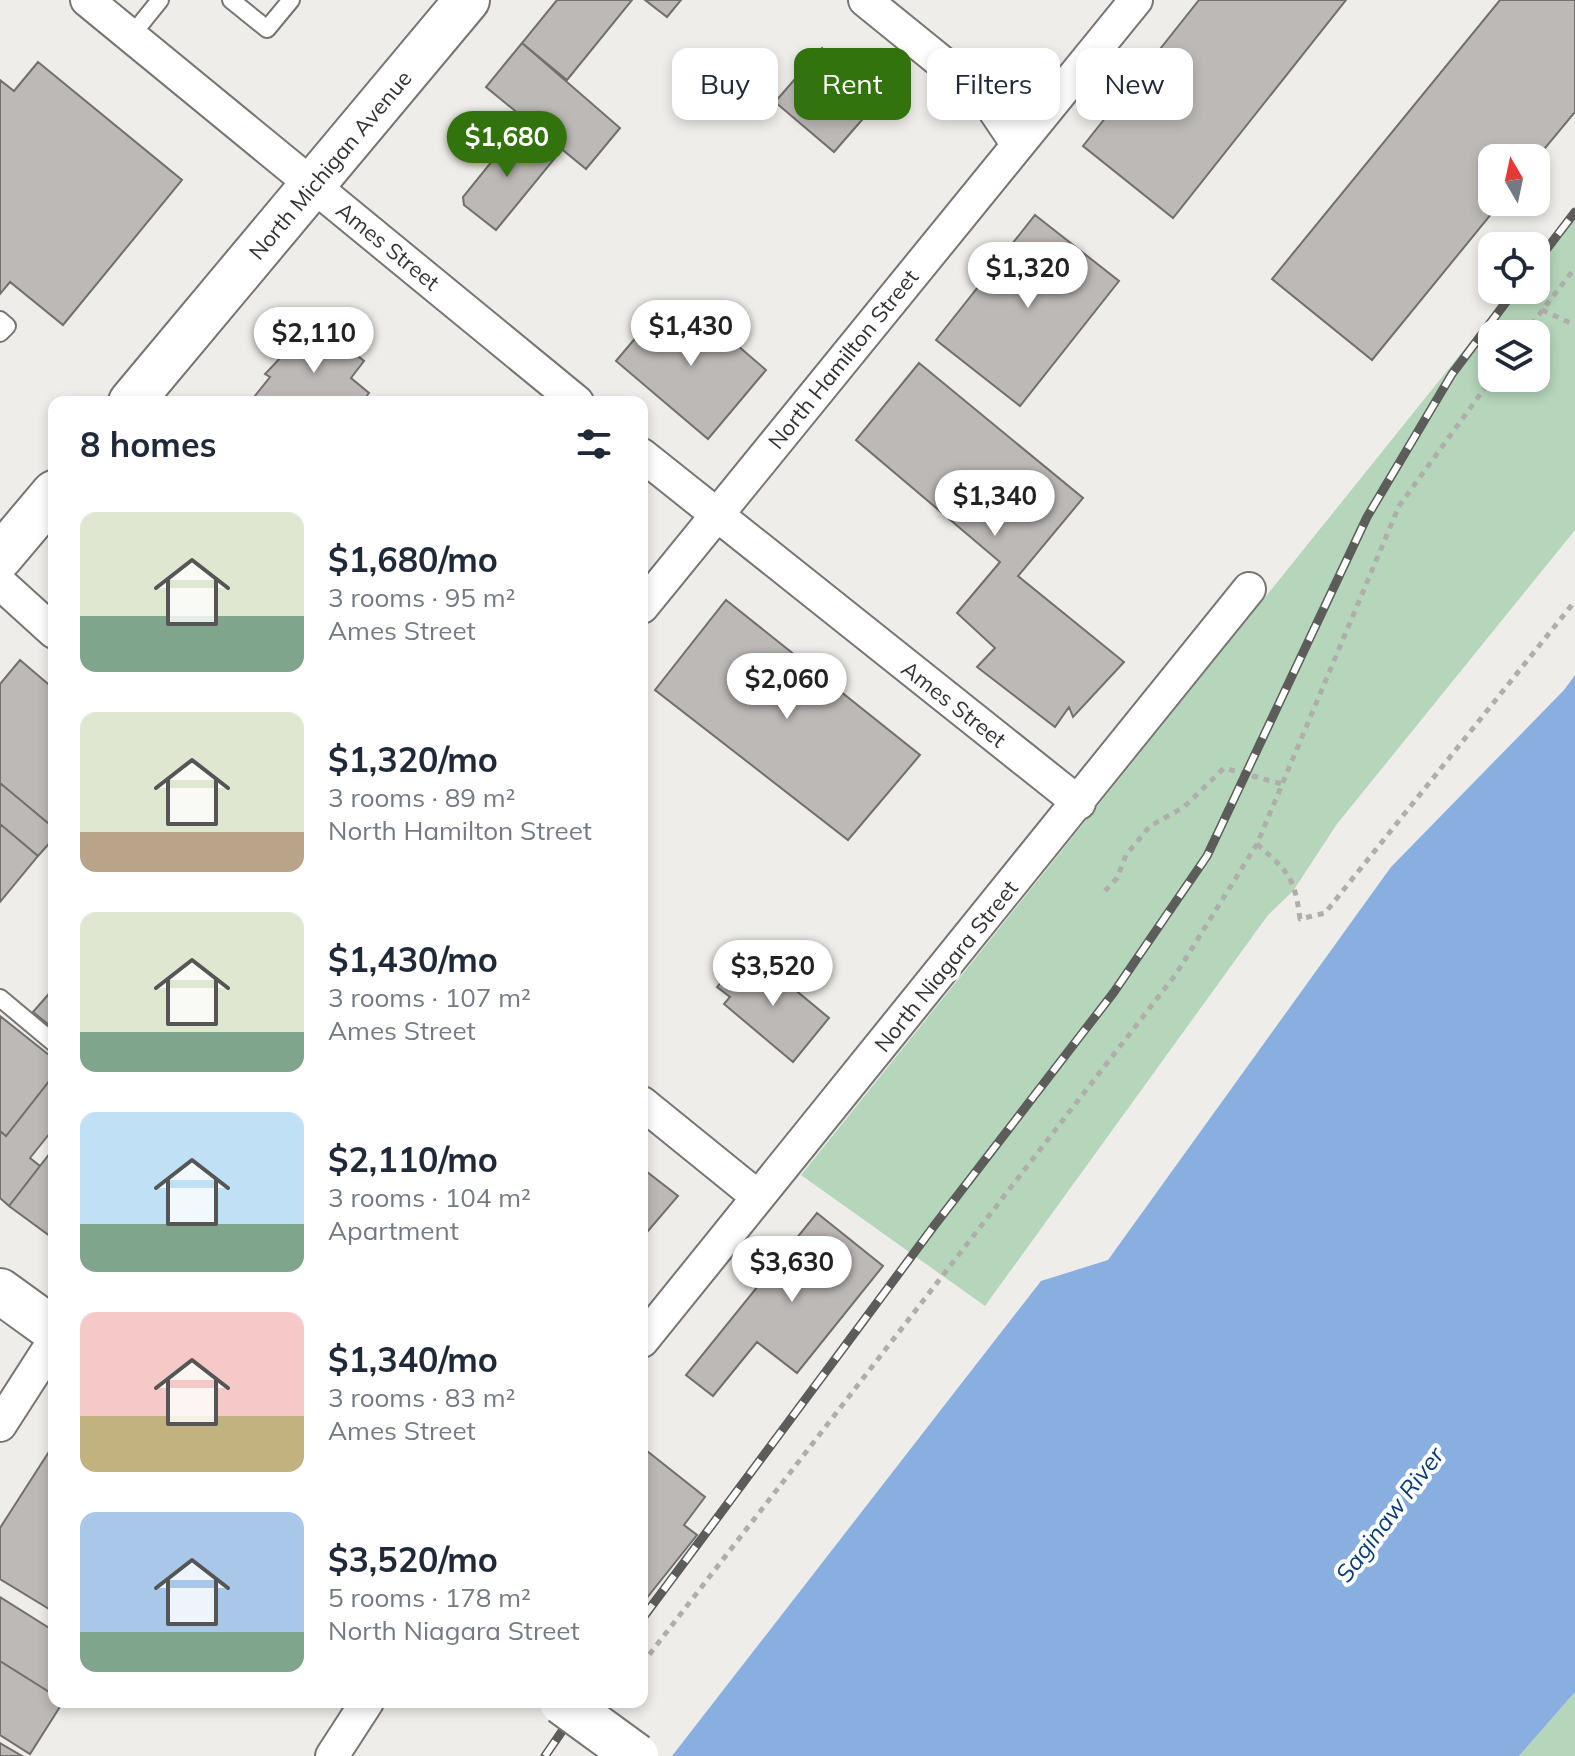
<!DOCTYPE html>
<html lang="en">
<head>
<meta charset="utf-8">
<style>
  :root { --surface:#fff; --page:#f2f2f3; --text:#1f2937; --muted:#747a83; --accent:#33730e }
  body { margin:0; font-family:Mulish,sans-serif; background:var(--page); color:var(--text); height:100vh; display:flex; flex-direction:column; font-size:30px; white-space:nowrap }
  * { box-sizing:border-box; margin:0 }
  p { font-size:26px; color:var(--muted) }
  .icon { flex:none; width:44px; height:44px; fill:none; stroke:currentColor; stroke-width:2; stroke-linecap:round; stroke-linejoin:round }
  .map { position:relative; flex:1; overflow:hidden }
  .side { position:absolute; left:48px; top:396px; width:600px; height:1312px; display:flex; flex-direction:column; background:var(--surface); border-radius:16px; box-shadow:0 4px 12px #0003 }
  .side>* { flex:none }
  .banner { position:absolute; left:672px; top:48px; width:760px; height:72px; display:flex; gap:16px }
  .needle { width:52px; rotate:351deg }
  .fabs { position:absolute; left:1478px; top:144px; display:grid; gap:16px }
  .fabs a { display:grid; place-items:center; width:72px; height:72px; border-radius:16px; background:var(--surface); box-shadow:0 4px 12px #0003; font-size:40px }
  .price { position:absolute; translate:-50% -68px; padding:0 18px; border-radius:28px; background:#fff; color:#222; font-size:26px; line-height:52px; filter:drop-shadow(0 2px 4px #0008) }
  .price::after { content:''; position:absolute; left:50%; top:48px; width:24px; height:18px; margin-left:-12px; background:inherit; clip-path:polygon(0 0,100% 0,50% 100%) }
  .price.selected { background:var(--accent); color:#fff }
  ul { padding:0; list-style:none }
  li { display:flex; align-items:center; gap:24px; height:200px; padding:0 32px }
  li span { display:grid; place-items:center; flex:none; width:224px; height:160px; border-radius:16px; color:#555 }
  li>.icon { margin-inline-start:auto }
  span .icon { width:96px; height:96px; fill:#fffc; stroke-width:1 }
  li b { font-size:34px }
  h2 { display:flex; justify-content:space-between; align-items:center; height:96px; padding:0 32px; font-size:34px }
  .pill { padding:0 28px; border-radius:16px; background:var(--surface); box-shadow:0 4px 12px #0003; font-size:28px; line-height:72px }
  .pill.selected { background:var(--accent); color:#fff }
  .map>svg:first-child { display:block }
</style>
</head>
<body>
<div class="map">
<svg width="1575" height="1756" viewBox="0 0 1575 1756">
  <rect width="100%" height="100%" fill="#eeede9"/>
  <path fill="#b5d6bb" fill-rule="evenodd" d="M1575,212v318l-238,294 -44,67 -25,24 -283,391 -184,-131 711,-885h24v-30zM1492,334h44v44h-44z
    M1575,1692v64h-56z"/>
  <path fill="#88afe0" d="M1575,675v1017l-56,64h-847l369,-475 67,-21 283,-393 173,-177z"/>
  <path fill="#bdb9b7" stroke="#726f6d" stroke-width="2" d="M557,0h75l-65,80 -45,-37z
    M645,0h36l-14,17z
    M1199,0h147l-173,218 -90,-72z
    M1500,0h75v112l-39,47 -44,-1v44h9l-129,158 -100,-81z
    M522,43l98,85 -34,41 -100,-82z
    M822,48l59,50 -47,54 -59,-50z
    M38,62l144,118 -119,145 -53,-43 -10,12v-214l14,11z
    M518,129l37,29 -59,72 -32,-25 -1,-8z
    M1035,215l84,66 -99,125 -84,-66z
    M665,303l28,23 9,-11 64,55 -58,69 -92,-78z
    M330,333l34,28 -13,17 18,15 -7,9h-102l-6,-5 16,-20 -5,-3 36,-38 16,12z
    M919,363l164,135 -65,78 106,86 -51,55 -4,-10 -14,20 -78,-60 18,-19 -38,-35 43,-51 -144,-122z
    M726,600l194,155 -72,85 -193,-150z
    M20,660l34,29v139l-54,-45v-99z
    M0,783l54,45v10l-16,18 -38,-32z
    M0,824l38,32 -38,46z
    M758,959l71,59 -36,44 -69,-58 6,-7 -13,-10 18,-21 10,8z
    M54,988v41l-21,-17z
    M0,1016l54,43v16l-48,61 -6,-5z
    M54,1075v53l-24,30 10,8 -31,40 -9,-8v-67l6,5z
    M54,1148v91l-45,-33z
    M642,1168l36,28 -36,42z
    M817,1213l66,53 -86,107 -40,-31 -44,54 -27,-21z
    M52,1447h2v165l-54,-33v-51z
    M642,1447l63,50 -21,28 13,10 -55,69z
    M0,1597l54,34v64l-54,-34z
    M0,1661l54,34v7h9l-33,52 -30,-19z
    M0,1743l22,13h-22z"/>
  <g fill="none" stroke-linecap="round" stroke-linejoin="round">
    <defs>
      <path id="lane" d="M231,0l36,29 24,-29
        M131,36l29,-36
        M0,320l7,6 -7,7
        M0,998l54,45"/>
      <path id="street" d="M87,0l490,402
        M865,0l122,99 31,46
        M642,455l437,348
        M0,583l54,49
        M642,607l494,-607
        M642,1103l116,94
        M642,1341l607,-752
        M0,1425l54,-84
        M332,1756l35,-54"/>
      <path id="secondary" d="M131,402l336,-402
        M0,557l54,-64
        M0,1291l54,39"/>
    </defs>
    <use href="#lane" stroke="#767572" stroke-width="20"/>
    <use href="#street" stroke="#767572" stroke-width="36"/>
    <use href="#secondary" stroke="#767572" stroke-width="48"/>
    <path stroke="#afaeab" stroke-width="5" stroke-dasharray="6 6" stroke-linecap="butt" d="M1542,310l33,15
      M1524,334l51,-66
      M1257,844c31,27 38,34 43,75l25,-6 250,-312
      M1105,891l12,-13 9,-23 24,-29 34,-19 40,-39 58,16
      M642,1664l534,-690 81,-130 142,-338 93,-128"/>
    <use href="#lane" stroke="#fff" stroke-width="16"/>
    <use href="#street" stroke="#fff" stroke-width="32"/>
    <use href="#secondary" stroke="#fff" stroke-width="44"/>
    <defs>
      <path id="rail" d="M1536,263l39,-51
        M642,1619l292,-393 180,-234 93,-136 160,-339 85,-143 63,-84
        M545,1756l37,-54"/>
    </defs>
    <use href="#rail" stroke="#5c5c5a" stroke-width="9"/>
    <use href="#rail" stroke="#fff" stroke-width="6" stroke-dasharray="18" stroke-linecap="butt"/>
    <defs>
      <path id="secondary-bridge" d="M562,1702l74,54"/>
    </defs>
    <use href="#secondary-bridge" stroke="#767572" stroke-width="48" stroke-linecap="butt"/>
    <use href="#secondary-bridge" stroke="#fff" stroke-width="44"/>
  </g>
  <g text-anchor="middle" stroke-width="8" stroke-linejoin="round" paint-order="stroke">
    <g font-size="22" fill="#323231" stroke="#fff">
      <text transform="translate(330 165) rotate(-50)" y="8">North Michigan Avenue</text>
      <text transform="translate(388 246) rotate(39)" y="8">Ames Street</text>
      <text transform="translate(843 359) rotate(-51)" y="8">North Hamilton Street</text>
      <text transform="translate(954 704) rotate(38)" y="8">Ames Street</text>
      <text transform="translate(946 966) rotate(-51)" y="8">North Niagara Street</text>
    </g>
    <g font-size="24" font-style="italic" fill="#073d78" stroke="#fff">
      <text transform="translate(1390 1515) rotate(-53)" y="8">Saginaw River</text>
    </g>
  </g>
</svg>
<div class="fabs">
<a><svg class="needle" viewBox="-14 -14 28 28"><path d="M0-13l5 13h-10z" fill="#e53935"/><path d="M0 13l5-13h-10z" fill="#747a83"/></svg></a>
<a><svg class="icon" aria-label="locate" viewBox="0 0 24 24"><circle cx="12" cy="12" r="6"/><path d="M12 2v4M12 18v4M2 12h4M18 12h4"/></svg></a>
<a><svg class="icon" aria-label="layers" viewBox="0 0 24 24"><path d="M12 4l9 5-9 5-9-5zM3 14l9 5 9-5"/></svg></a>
</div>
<b class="price selected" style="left:507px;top:179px">$1,680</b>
<b class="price" style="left:1028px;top:310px">$1,320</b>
<b class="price" style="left:691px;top:368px">$1,430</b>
<b class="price" style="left:314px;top:375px">$2,110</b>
<b class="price" style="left:995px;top:538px">$1,340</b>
<b class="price" style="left:787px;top:721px">$2,060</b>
<b class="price" style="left:773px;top:1008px">$3,520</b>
<b class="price" style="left:792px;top:1304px">$3,630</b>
<div class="banner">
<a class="pill">Buy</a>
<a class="pill selected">Rent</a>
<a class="pill">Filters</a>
<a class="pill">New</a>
</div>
<section class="side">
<h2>8 homes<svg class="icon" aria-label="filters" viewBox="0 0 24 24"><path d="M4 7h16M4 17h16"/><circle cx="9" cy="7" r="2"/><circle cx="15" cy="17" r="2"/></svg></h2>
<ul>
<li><span style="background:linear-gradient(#dfe7d0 65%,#7fa58c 0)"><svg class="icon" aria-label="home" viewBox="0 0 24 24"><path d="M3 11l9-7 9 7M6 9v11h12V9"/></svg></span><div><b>$1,680/mo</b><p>3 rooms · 95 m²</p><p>Ames Street</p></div></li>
<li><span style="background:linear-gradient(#dfe7d0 75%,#b9a48a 0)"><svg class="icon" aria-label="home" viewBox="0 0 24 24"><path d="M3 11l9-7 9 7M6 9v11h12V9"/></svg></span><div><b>$1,320/mo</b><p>3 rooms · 89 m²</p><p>North Hamilton Street</p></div></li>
<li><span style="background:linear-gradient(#dfe7d0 75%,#7fa58c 0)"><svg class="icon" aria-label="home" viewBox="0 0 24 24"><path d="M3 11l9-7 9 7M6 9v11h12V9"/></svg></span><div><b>$1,430/mo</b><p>3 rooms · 107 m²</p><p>Ames Street</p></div></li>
<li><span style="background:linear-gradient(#bfe0f5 70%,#7fa58c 0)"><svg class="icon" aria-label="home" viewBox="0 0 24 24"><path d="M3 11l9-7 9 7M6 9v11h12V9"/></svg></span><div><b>$2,110/mo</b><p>3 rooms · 104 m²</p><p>Apartment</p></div></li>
<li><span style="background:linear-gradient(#f6c9c9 65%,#c2b280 0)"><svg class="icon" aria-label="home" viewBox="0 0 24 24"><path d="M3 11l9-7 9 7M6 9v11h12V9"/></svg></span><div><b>$1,340/mo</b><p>3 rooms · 83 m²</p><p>Ames Street</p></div></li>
<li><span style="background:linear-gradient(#a9c7e8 75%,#7fa58c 0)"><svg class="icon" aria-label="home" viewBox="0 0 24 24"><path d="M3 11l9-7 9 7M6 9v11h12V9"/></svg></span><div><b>$3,520/mo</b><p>5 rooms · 178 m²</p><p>North Niagara Street</p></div></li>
</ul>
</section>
</div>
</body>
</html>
